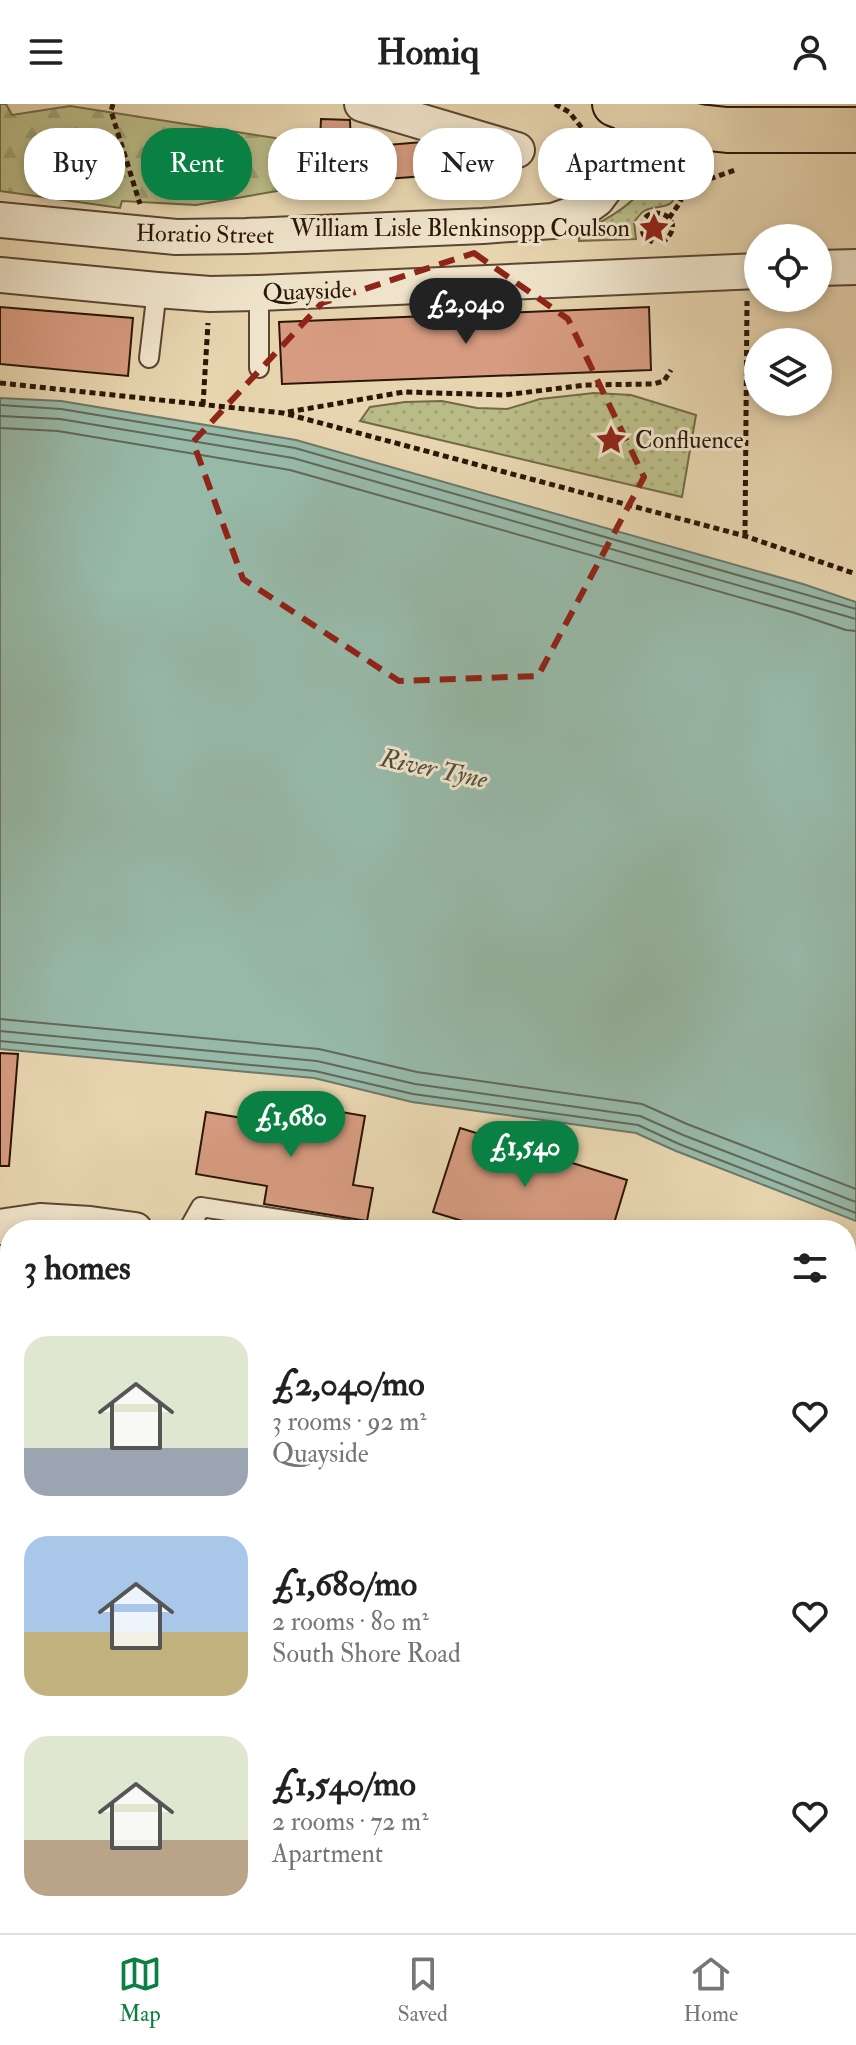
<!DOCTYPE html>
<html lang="en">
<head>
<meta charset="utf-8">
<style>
  :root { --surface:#fff; --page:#f6f6f6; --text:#222; --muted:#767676; --line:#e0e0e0; --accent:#0b8043 }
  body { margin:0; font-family:"IM FELL Double Pica",serif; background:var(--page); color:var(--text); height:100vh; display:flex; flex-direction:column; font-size:30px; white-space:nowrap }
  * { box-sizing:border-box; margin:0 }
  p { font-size:26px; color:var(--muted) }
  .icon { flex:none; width:44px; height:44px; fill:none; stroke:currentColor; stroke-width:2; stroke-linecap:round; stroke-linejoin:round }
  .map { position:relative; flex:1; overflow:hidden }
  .details { position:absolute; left:0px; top:1116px; width:856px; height:714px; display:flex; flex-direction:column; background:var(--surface); border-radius:32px 32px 0 0; box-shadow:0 4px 12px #0003 }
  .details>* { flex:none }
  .hud { position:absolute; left:24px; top:24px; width:808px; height:72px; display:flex; gap:16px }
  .buttons { position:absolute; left:744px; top:120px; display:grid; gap:16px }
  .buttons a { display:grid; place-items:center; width:88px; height:88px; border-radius:50%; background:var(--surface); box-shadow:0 4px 12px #0003; font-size:40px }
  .price { position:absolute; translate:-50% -68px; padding:0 18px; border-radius:28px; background:var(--accent); color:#fff; font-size:26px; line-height:52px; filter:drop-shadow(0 2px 4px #0008) }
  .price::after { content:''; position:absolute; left:50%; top:48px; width:24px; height:18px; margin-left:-12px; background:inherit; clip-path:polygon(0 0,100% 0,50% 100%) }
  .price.current { background:#222; color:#fff }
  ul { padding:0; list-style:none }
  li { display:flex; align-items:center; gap:24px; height:200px; padding:0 24px }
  li span { display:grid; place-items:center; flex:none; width:224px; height:160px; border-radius:24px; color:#555 }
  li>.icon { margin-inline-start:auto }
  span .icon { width:96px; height:96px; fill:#fffc; stroke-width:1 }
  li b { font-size:34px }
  h2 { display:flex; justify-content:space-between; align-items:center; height:96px; padding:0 24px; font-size:34px }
  .pill { padding:0 28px; border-radius:32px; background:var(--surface); box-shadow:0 4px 12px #0003; font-size:28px; line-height:72px }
  .pill.current { background:var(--accent); color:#fff }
  header { display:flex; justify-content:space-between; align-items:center; height:104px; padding:0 24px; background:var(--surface); font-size:36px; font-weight:700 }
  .tabs { display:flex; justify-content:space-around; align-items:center; height:112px; border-top:2px solid var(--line); background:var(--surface); font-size:22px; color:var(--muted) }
  .tabs a { display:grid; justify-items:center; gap:4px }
  .tabs .current { color:var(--accent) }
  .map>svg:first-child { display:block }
</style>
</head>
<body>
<header><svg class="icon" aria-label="menu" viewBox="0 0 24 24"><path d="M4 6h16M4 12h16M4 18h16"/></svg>Homiq<svg class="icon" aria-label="person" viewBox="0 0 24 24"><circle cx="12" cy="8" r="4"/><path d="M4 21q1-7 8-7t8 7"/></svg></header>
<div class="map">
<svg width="856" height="1829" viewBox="0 0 856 1829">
  <defs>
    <pattern id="grass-dots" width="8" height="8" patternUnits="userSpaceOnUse" patternTransform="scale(2)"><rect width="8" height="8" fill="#babc87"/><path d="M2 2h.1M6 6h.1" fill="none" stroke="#a0a173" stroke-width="1.8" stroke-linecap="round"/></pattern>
    <pattern id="forest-firs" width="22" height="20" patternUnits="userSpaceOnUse" patternTransform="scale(2)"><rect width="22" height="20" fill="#babc87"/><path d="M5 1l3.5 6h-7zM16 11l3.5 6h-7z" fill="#a0a173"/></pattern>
    <pattern id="garden-furrows" width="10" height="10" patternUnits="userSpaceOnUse" patternTransform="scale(2)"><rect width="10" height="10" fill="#babc87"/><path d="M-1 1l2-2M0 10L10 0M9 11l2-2" fill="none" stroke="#a0a173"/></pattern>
  </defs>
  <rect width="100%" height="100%" fill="#e7d5af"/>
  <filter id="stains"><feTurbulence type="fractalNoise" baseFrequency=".0025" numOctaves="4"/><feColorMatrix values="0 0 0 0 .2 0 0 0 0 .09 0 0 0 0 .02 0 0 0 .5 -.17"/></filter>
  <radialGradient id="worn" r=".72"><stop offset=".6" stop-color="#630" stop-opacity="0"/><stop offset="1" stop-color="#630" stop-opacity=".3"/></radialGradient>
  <path fill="url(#grass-dots)" stroke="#736947" stroke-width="2" d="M658,72l16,12c3,25 -16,15 -30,23 -3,2 -7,7 -10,11l2,17 -57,2v-9c35,-14 52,-29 79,-56z
    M594,289l37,2 65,20 -14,82 -322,-76 10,-14 35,-5 37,-1 35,7 30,1 33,-10z"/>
  <path fill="url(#forest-firs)" stroke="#736947" stroke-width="2" d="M0,0h6l6,11 58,-9 212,33 39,-4 -3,49 -122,21 -74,-4 -2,7 -120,-17z
    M0,1277l10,2v89l-10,-1z
    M846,1466l10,3v105l-10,-6z"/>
  <path fill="url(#garden-furrows)" stroke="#736947" stroke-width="2" d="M3,1175l7,1v91l-10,-1v-69z"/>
  <path fill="#97b9a8" stroke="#6c7868" stroke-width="2" d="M0,294l61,3 235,39 507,144 53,18v619l-180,-70 -40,-18 -224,-31 -98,-24 -314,-29z"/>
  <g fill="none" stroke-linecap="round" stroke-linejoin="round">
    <path stroke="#626858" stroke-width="2" d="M0,301l61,4 234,39 561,161
      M0,312l60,3 233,39 563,161
      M0,324l58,3 232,39 505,143 51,17 10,1
      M0,915l319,30 98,23 225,32 45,20 169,65
      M0,927l317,30 98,23 225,32 43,19 173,67
      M0,937l315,30 98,23 225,31 41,19 177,69"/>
  </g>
  <path fill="#d69b80" stroke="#2c1607" stroke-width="2" d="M321,15l29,1 1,28 72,-6 12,9 1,16 -10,9 -108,8z
    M0,203l133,11 -5,58 -128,-12z
    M649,203l2,63 -369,14 -3,-62z
    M0,949l18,1 -9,112h-9z
    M294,1000l71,12 -12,69 20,3 -6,33 -103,-17 3,-18 -71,-12 10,-62 85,14z
    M460,1024l167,52 -15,50h-120l-59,-18z
    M846,1350l10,3v49l-10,-2z
    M8,1511h2v132h-9z
    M856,1697v132h-93l7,-9h76v-109z
    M537,1820h31l-7,9h-12z"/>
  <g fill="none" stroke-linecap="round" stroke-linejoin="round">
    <defs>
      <path id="lane" d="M259,189v75
        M149,254l8,-68
        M188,1126l13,-23 149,23
        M0,1437l10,-1
        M0,1671l10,1
        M678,1820l12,9
        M303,1829l3,-9
        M401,1829l6,-9
        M640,1829l6,-9"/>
      <path id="street" d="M362,0l155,46
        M0,116l176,17 70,-1 237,-10 70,-5 26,-9 18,-13 17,-23 25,-63
        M818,164l38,-1
        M0,171l157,15 53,4 49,-1 499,-22
        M0,1123l40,-6 50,3 45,6
        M846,1302l10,3"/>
      <path id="secondary" d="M0,1737h10
        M331,1820l22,9"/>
      <path id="primary" d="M615,0l24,9 60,14 28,3h129"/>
    </defs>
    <use href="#lane" stroke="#5b4631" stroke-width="22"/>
    <use href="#street" stroke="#5b4631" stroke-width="38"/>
    <use href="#secondary" stroke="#2c1607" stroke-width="48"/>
    <use href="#primary" stroke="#2c1607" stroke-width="48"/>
    <path stroke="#2c1607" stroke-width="5" stroke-dasharray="6 4" stroke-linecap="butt" d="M113,0l-2,7 29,93
      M555,0l14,8 17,21 5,2
      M668,65l19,18
      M669,114l10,-14 8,-17 48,-17
      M653,138c-6,-3 -11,-6 -11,-14 1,-30 51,-10 21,14
      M0,279l283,30 462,123 111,38
      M203,301l5,-82
      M288,308l116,-20 101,3 80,-10 68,-1 11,-3 7,-11
      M745,432l2,-235
      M0,1229l10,-1"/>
    <use href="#lane" stroke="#efe4cb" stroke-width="18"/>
    <use href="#street" stroke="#efe4cb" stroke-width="34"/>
    <use href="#secondary" stroke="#efe4cb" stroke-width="44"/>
    <use href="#primary" stroke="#e7d5af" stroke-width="44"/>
  </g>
  <path fill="none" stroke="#8f2418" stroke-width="6" stroke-dasharray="16 10" stroke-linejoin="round" d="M474,149l94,66 76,158 -106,199 -139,5 -156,-102 -50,-137 129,-139z"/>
  <defs>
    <symbol id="sight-bare" viewBox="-9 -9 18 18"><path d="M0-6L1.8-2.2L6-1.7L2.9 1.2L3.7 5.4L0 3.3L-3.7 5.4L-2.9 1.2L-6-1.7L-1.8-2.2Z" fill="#8f2418" stroke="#efe4cb" stroke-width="2.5" paint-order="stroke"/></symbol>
  </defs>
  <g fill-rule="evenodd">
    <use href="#sight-bare" x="632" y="102" width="44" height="44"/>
    <use href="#sight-bare" x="589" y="314" width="44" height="44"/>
  </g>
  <g text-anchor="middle" stroke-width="6" stroke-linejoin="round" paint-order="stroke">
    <g font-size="24" fill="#2c1607" stroke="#efe4cb" text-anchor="end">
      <text x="630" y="132">William Lisle Blenkinsopp Coulson</text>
      <text x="635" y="344" text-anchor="start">Confluence</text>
    </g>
    <g font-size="24" fill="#2c1607" stroke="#efe4cb">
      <text transform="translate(205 130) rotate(1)" y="8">Horatio Street</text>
      <text transform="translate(307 187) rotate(-2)" y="8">Quayside</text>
    </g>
    <g font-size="26" font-style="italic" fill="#514f3f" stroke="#efe4cb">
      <text transform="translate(434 664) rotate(12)" y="9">River Tyne</text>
    </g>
  </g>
  <rect width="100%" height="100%" filter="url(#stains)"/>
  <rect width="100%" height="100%" fill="url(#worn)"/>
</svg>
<div class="buttons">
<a><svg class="icon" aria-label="locate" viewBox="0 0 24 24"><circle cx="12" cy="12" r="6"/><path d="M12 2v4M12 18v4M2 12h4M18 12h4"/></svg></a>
<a><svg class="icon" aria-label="layers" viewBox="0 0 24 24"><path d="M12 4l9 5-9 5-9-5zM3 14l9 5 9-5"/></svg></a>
</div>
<b class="price current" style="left:466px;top:242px">£2,040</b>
<b class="price" style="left:291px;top:1055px">£1,680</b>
<b class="price" style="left:525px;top:1085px">£1,540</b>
<div class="hud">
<a class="pill">Buy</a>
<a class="pill current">Rent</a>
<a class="pill">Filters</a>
<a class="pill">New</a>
<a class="pill">Apartment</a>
</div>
<section class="details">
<h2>3 homes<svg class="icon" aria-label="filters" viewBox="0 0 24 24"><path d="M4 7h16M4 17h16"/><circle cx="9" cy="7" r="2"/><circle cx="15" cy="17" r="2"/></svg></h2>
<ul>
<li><span style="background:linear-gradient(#dfe7d0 70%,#9aa5b1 0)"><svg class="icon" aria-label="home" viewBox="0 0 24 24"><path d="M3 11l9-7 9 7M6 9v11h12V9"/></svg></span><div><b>£2,040/mo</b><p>3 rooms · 92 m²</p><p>Quayside</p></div><svg class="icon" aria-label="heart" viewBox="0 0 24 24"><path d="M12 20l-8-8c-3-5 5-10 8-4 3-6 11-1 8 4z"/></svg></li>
<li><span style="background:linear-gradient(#a9c7e8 60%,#c2b280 0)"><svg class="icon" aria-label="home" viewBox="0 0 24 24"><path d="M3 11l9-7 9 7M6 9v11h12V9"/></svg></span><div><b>£1,680/mo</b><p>2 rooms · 80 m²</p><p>South Shore Road</p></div><svg class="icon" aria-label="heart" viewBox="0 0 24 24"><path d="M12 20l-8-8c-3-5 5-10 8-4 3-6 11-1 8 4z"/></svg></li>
<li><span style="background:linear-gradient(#dfe7d0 65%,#b9a48a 0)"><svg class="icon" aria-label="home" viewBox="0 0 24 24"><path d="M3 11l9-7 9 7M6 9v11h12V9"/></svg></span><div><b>£1,540/mo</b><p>2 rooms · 72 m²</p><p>Apartment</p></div><svg class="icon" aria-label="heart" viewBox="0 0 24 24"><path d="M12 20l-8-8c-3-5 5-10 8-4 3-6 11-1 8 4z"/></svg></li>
</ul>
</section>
</div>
<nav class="tabs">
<a class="current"><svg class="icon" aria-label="map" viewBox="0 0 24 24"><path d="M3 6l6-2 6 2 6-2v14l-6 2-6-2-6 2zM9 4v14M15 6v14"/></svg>Map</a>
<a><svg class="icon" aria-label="saved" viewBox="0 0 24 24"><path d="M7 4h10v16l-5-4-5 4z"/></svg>Saved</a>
<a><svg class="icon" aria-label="home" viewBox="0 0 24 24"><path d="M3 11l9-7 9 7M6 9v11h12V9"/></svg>Home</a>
</nav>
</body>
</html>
